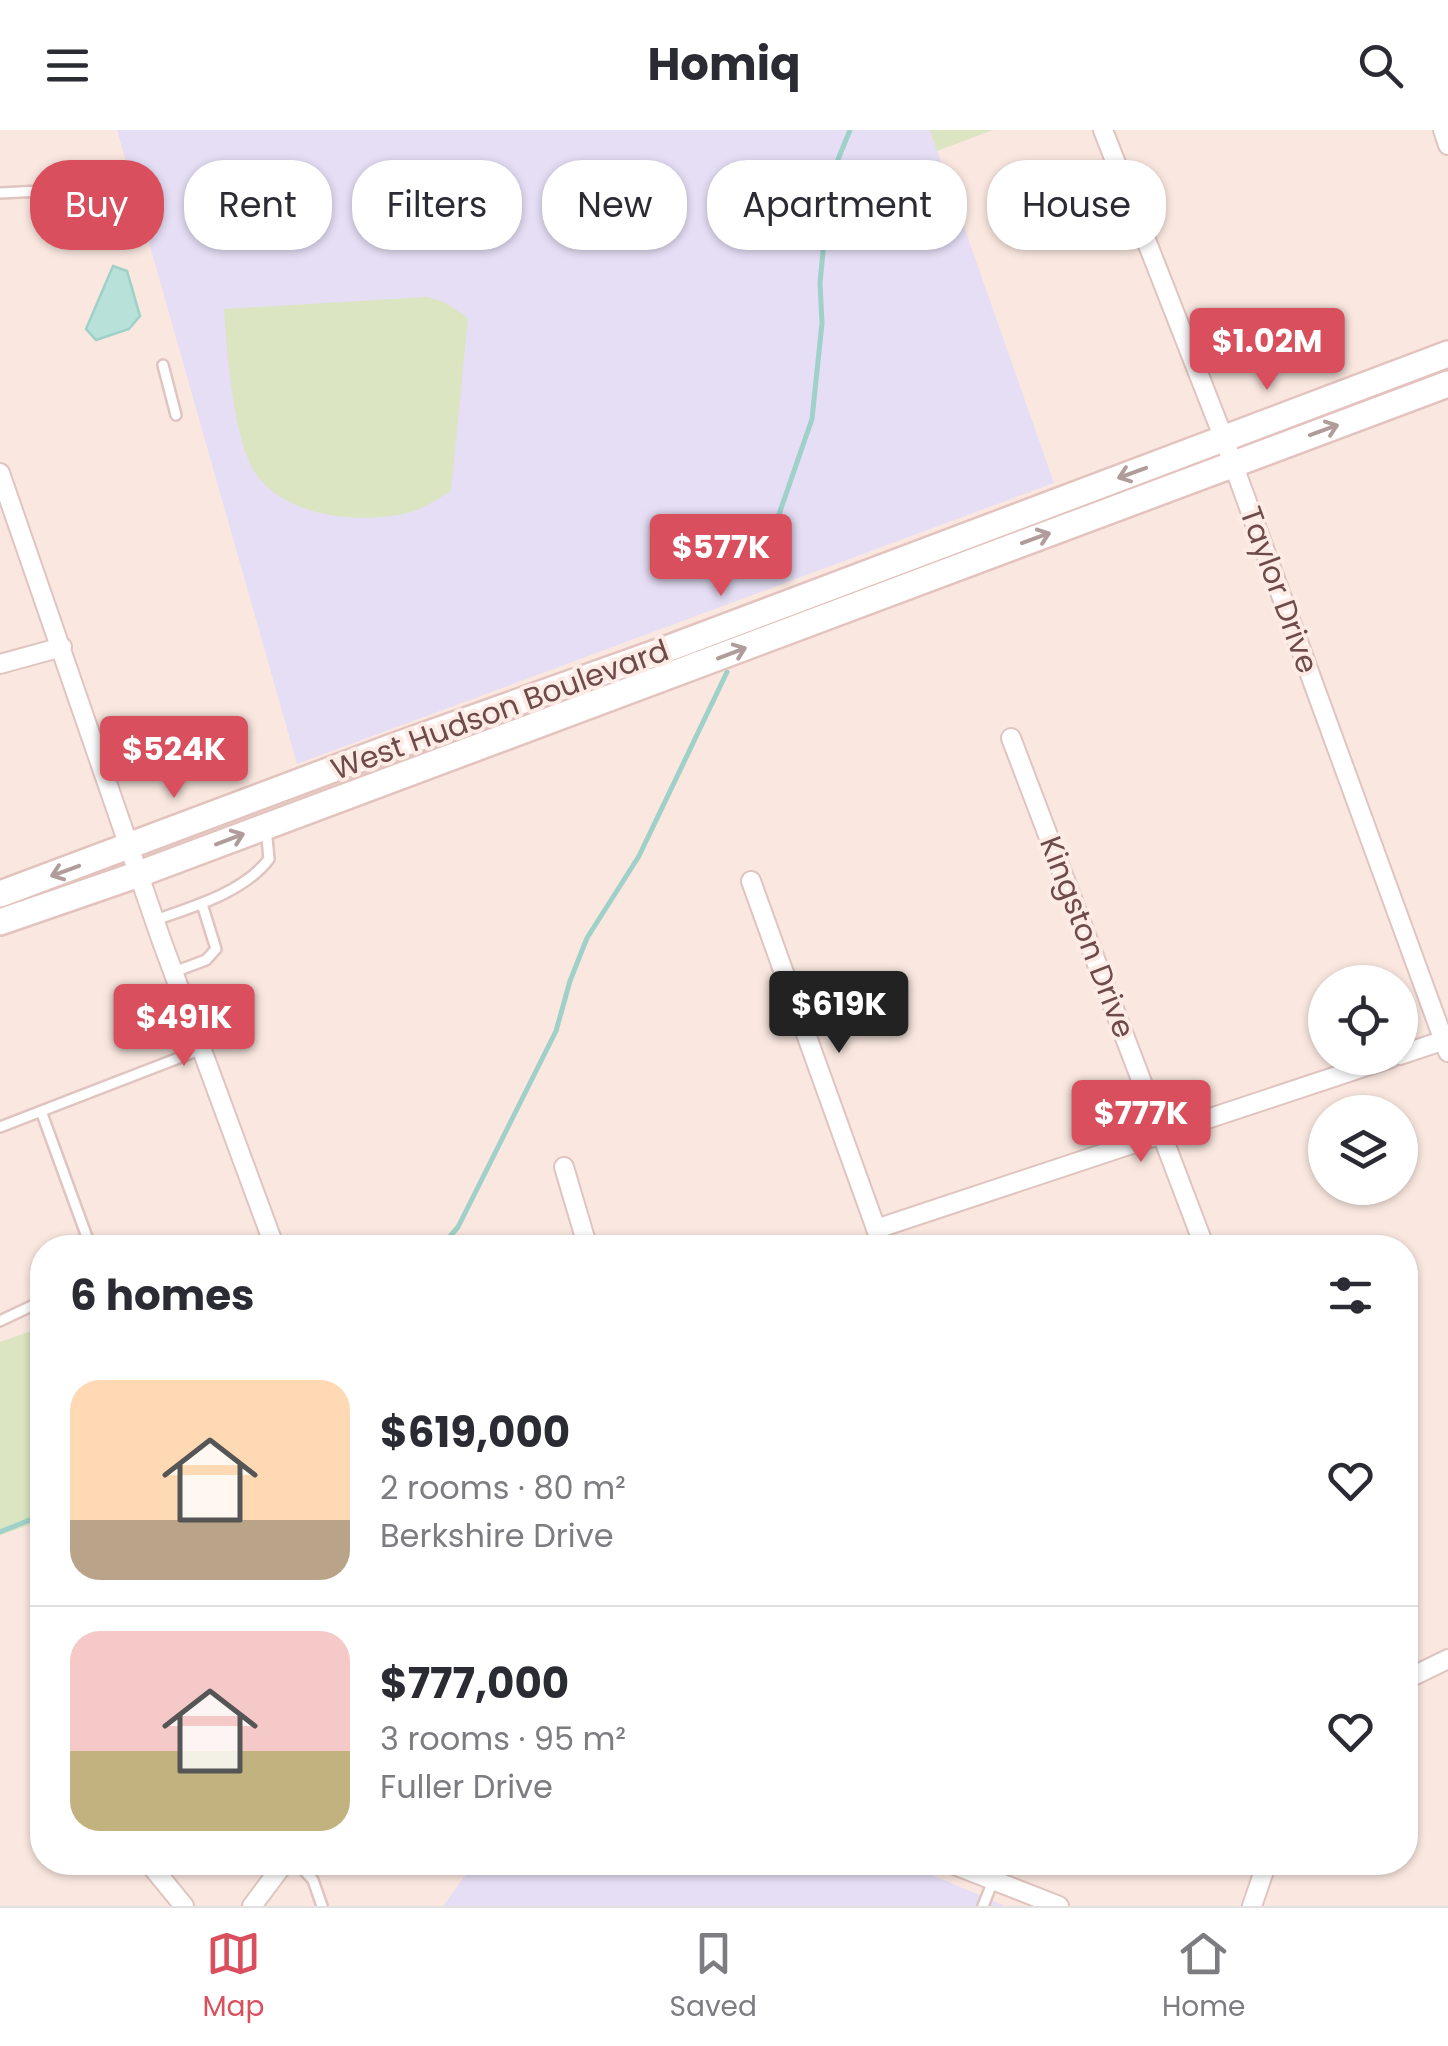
<!DOCTYPE html>
<html lang="en">
<head>
<meta charset="utf-8">
<style>
  :root { --surface:#fff; --page:#f2f2f3; --text:#2b2b33; --muted:#7c7c81; --line:#e1e1e2; --accent:#da4f5d }
  body { margin:0; font-family:Poppins,sans-serif; background:var(--page); color:var(--text); height:100vh; display:flex; flex-direction:column; font-size:38px; white-space:nowrap }
  * { box-sizing:border-box; margin:0 }
  p { font-size:32px; color:var(--muted) }
  .icon { flex:none; width:55px; height:55px; fill:none; stroke:currentColor; stroke-width:2; stroke-linecap:round; stroke-linejoin:round }
  .map { position:relative; flex:1; overflow:hidden }
  .details { position:absolute; left:30px; top:1105px; width:1388px; height:640px; display:flex; flex-direction:column; background:var(--surface); border-radius:40px; box-shadow:0 2px 8px #0004 }
  .details>* { flex:none }
  .top-card { position:absolute; left:30px; top:30px; width:1390px; height:90px; display:flex; gap:20px }
  .buttons { position:absolute; left:1308px; top:835px; display:grid; gap:20px }
  .buttons a { display:grid; place-items:center; width:110px; height:110px; border-radius:50%; background:var(--surface); box-shadow:0 2px 8px #0004; font-size:50px }
  .price { position:absolute; translate:-50% -85px; padding:0 22px; border-radius:10px; background:var(--accent); color:#fff; font-size:32px; line-height:65px; filter:drop-shadow(0 2px 5px #0008) }
  .price::after { content:''; position:absolute; left:50%; top:60px; width:30px; height:22px; margin-left:-15px; background:inherit; clip-path:polygon(0 0,100% 0,50% 100%) }
  .price.active { background:#222; color:#fff }
  ul { padding:0; list-style:none }
  li { display:flex; align-items:center; gap:30px; height:250px; padding:0 40px }
  li+li { border-top:2px solid var(--line) }
  li span { display:grid; place-items:center; flex:none; width:280px; height:200px; border-radius:30px; color:#555 }
  li>.icon { margin-inline-start:auto }
  span .icon { width:120px; height:120px; fill:#fffc; stroke-width:1 }
  li b { font-size:42px }
  h2 { display:flex; justify-content:space-between; align-items:center; height:120px; padding:0 40px; font-size:42px }
  .tag { padding:0 35px; border-radius:40px; background:var(--surface); box-shadow:0 2px 8px #0004; font-size:35px; line-height:90px }
  .tag.active { background:var(--accent); color:#fff }
  header { display:flex; justify-content:space-between; align-items:center; height:130px; padding:0 40px; background:var(--surface); font-size:45px; font-weight:700 }
  .menu { display:flex; justify-content:space-around; align-items:center; height:140px; border-top:2px solid var(--line); background:var(--surface); font-size:28px; color:var(--muted) }
  .menu a { display:grid; justify-items:center; gap:5px }
  .menu .active { color:var(--accent) }
  .map>svg:first-child { display:block }
</style>
</head>
<body>
<header><svg class="icon" aria-label="menu" viewBox="0 0 24 24"><path d="M4 6h16M4 12h16M4 18h16"/></svg>Homiq<svg class="icon" aria-label="search" viewBox="0 0 24 24"><circle cx="10" cy="10" r="6"/><path d="M15 15l6 6"/></svg></header>
<div class="map">
<svg width="1448" height="1776" viewBox="0 0 1448 1776">
  <rect width="100%" height="100%" fill="#fae8e0"/>
  <path fill="#e5def5" d="M117,0h813l124,353 -757,281z
    M475,1732l429,1 101,43h-562z"/>
  <path fill="#dbe5c1" d="M930,0h63l-56,21z
    M427,167l17,5 24,16 -17,173c-12,7 -26,17 -40,21 -47,13 -125,6 -155,-38 -23,-34 -29,-124 -32,-165z
    M42,1197v194l-42,14v-193z"/>
  <path fill="#b7e1d9" stroke="#9fd1c9" stroke-width="2.5" d="M113,136l14,5 13,45 -11,13 -33,11 -10,-11z"/>
  <g fill="none" stroke-linecap="round" stroke-linejoin="round">
    <path stroke="#9fd1c9" stroke-width="5" d="M767,419l45,-130 10,-96 -2,-40 10,-104 20,-49
      M440,1118l18,-21 98,-196 14,-50 17,-43 52,-82 88,-184
      M0,1402l42,-17"/>
    <defs>
      <path id="service" d="M0,63l41,-2
        M163,235l13,50
        M155,790c38,-13 89,-28 114,-61l-3,-31
        M174,842l32,-12 10,-11 -14,-45
        M41,981l50,137
        M0,997l202,-78
        M0,1191l42,-20
        M296,1732l17,18 9,26
        M983,1776l10,-25"/>
      <path id="minor" d="M1103,0l121,309 224,613
        M1443,0l5,15
        M0,343l161,466 114,309
        M0,534l62,-17
        M1011,608l194,510
        M751,751l132,367
        M1400,925l48,-16
        M564,1037l24,81
        M876,1099l515,-171
        M1405,1550l43,-21
        M148,1732l36,44
        M947,1732l112,44
        M252,1776l33,-44
        M1252,1776l15,-44"/>
      <path id="secondary" d="M0,764l392,-147 272,-97 784,-296
        M0,792l139,-48 1309,-490"/>
    </defs>
    <use href="#service" stroke="#dfc4c0" stroke-width="14"/>
    <use href="#minor" stroke="#dfc4c0" stroke-width="22"/>
    <use href="#secondary" stroke="#e3c3be" stroke-width="30"/>
    <use href="#service" stroke="#fff" stroke-width="9"/>
    <use href="#minor" stroke="#fff" stroke-width="18"/>
    <use href="#secondary" stroke="#fff" stroke-width="25"/>
  </g>
  <defs><path id="oneway-shaft" d="M-6 0H5M1.5-3L5.5 0L1.5 3" fill="none" stroke-width="1.6" stroke-linecap="round" stroke-linejoin="round" transform="scale(2.5)"/></defs>
  <g stroke="#af9c9b">
    <use href="#oneway-shaft" transform="translate(1324 300) rotate(-20)"/>
    <use href="#oneway-shaft" transform="translate(1132 343) rotate(160)"/>
    <use href="#oneway-shaft" transform="translate(1036 408) rotate(-20)"/>
    <use href="#oneway-shaft" transform="translate(732 523) rotate(-21)"/>
    <use href="#oneway-shaft" transform="translate(230 709) rotate(-21)"/>
    <use href="#oneway-shaft" transform="translate(65 741) rotate(160)"/>
  </g>
  <g text-anchor="middle" stroke-width="8" stroke-linejoin="round" paint-order="stroke">
    <g font-size="30" fill="#6e4b4a" stroke="#fdece6">
      <text transform="translate(1279 460) rotate(70)" y="10">Taylor Drive</text>
      <text transform="translate(500 580) rotate(-20)" y="10">West Hudson Boulevard</text>
      <text transform="translate(1087 807) rotate(69)" y="10">Kingston Drive</text>
    </g>
  </g>
</svg>
<div class="buttons">
<a><svg class="icon" aria-label="locate" viewBox="0 0 24 24"><circle cx="12" cy="12" r="6"/><path d="M12 2v4M12 18v4M2 12h4M18 12h4"/></svg></a>
<a><svg class="icon" aria-label="layers" viewBox="0 0 24 24"><path d="M12 4l9 5-9 5-9-5zM3 14l9 5 9-5"/></svg></a>
</div>
<b class="price" style="left:1267px;top:263px">$1.02M</b>
<b class="price" style="left:721px;top:469px">$577K</b>
<b class="price" style="left:174px;top:671px">$524K</b>
<b class="price active" style="left:839px;top:926px">$619K</b>
<b class="price" style="left:184px;top:939px">$491K</b>
<b class="price" style="left:1141px;top:1035px">$777K</b>
<div class="top-card">
<a class="tag active">Buy</a>
<a class="tag">Rent</a>
<a class="tag">Filters</a>
<a class="tag">New</a>
<a class="tag">Apartment</a>
<a class="tag">House</a>
</div>
<section class="details">
<h2>6 homes<svg class="icon" aria-label="filters" viewBox="0 0 24 24"><path d="M4 7h16M4 17h16"/><circle cx="9" cy="7" r="2"/><circle cx="15" cy="17" r="2"/></svg></h2>
<ul>
<li><span style="background:linear-gradient(#ffd9b3 70%,#b9a48a 0)"><svg class="icon" aria-label="home" viewBox="0 0 24 24"><path d="M3 11l9-7 9 7M6 9v11h12V9"/></svg></span><div><b>$619,000</b><p>2 rooms · 80 m²</p><p>Berkshire Drive</p></div><svg class="icon" aria-label="heart" viewBox="0 0 24 24"><path d="M12 20l-8-8c-3-5 5-10 8-4 3-6 11-1 8 4z"/></svg></li>
<li><span style="background:linear-gradient(#f6c9c9 60%,#c2b280 0)"><svg class="icon" aria-label="home" viewBox="0 0 24 24"><path d="M3 11l9-7 9 7M6 9v11h12V9"/></svg></span><div><b>$777,000</b><p>3 rooms · 95 m²</p><p>Fuller Drive</p></div><svg class="icon" aria-label="heart" viewBox="0 0 24 24"><path d="M12 20l-8-8c-3-5 5-10 8-4 3-6 11-1 8 4z"/></svg></li>
</ul>
</section>
</div>
<nav class="menu">
<a class="active"><svg class="icon" aria-label="map" viewBox="0 0 24 24"><path d="M3 6l6-2 6 2 6-2v14l-6 2-6-2-6 2zM9 4v14M15 6v14"/></svg>Map</a>
<a><svg class="icon" aria-label="saved" viewBox="0 0 24 24"><path d="M7 4h10v16l-5-4-5 4z"/></svg>Saved</a>
<a><svg class="icon" aria-label="home" viewBox="0 0 24 24"><path d="M3 11l9-7 9 7M6 9v11h12V9"/></svg>Home</a>
</nav>
</body>
</html>
